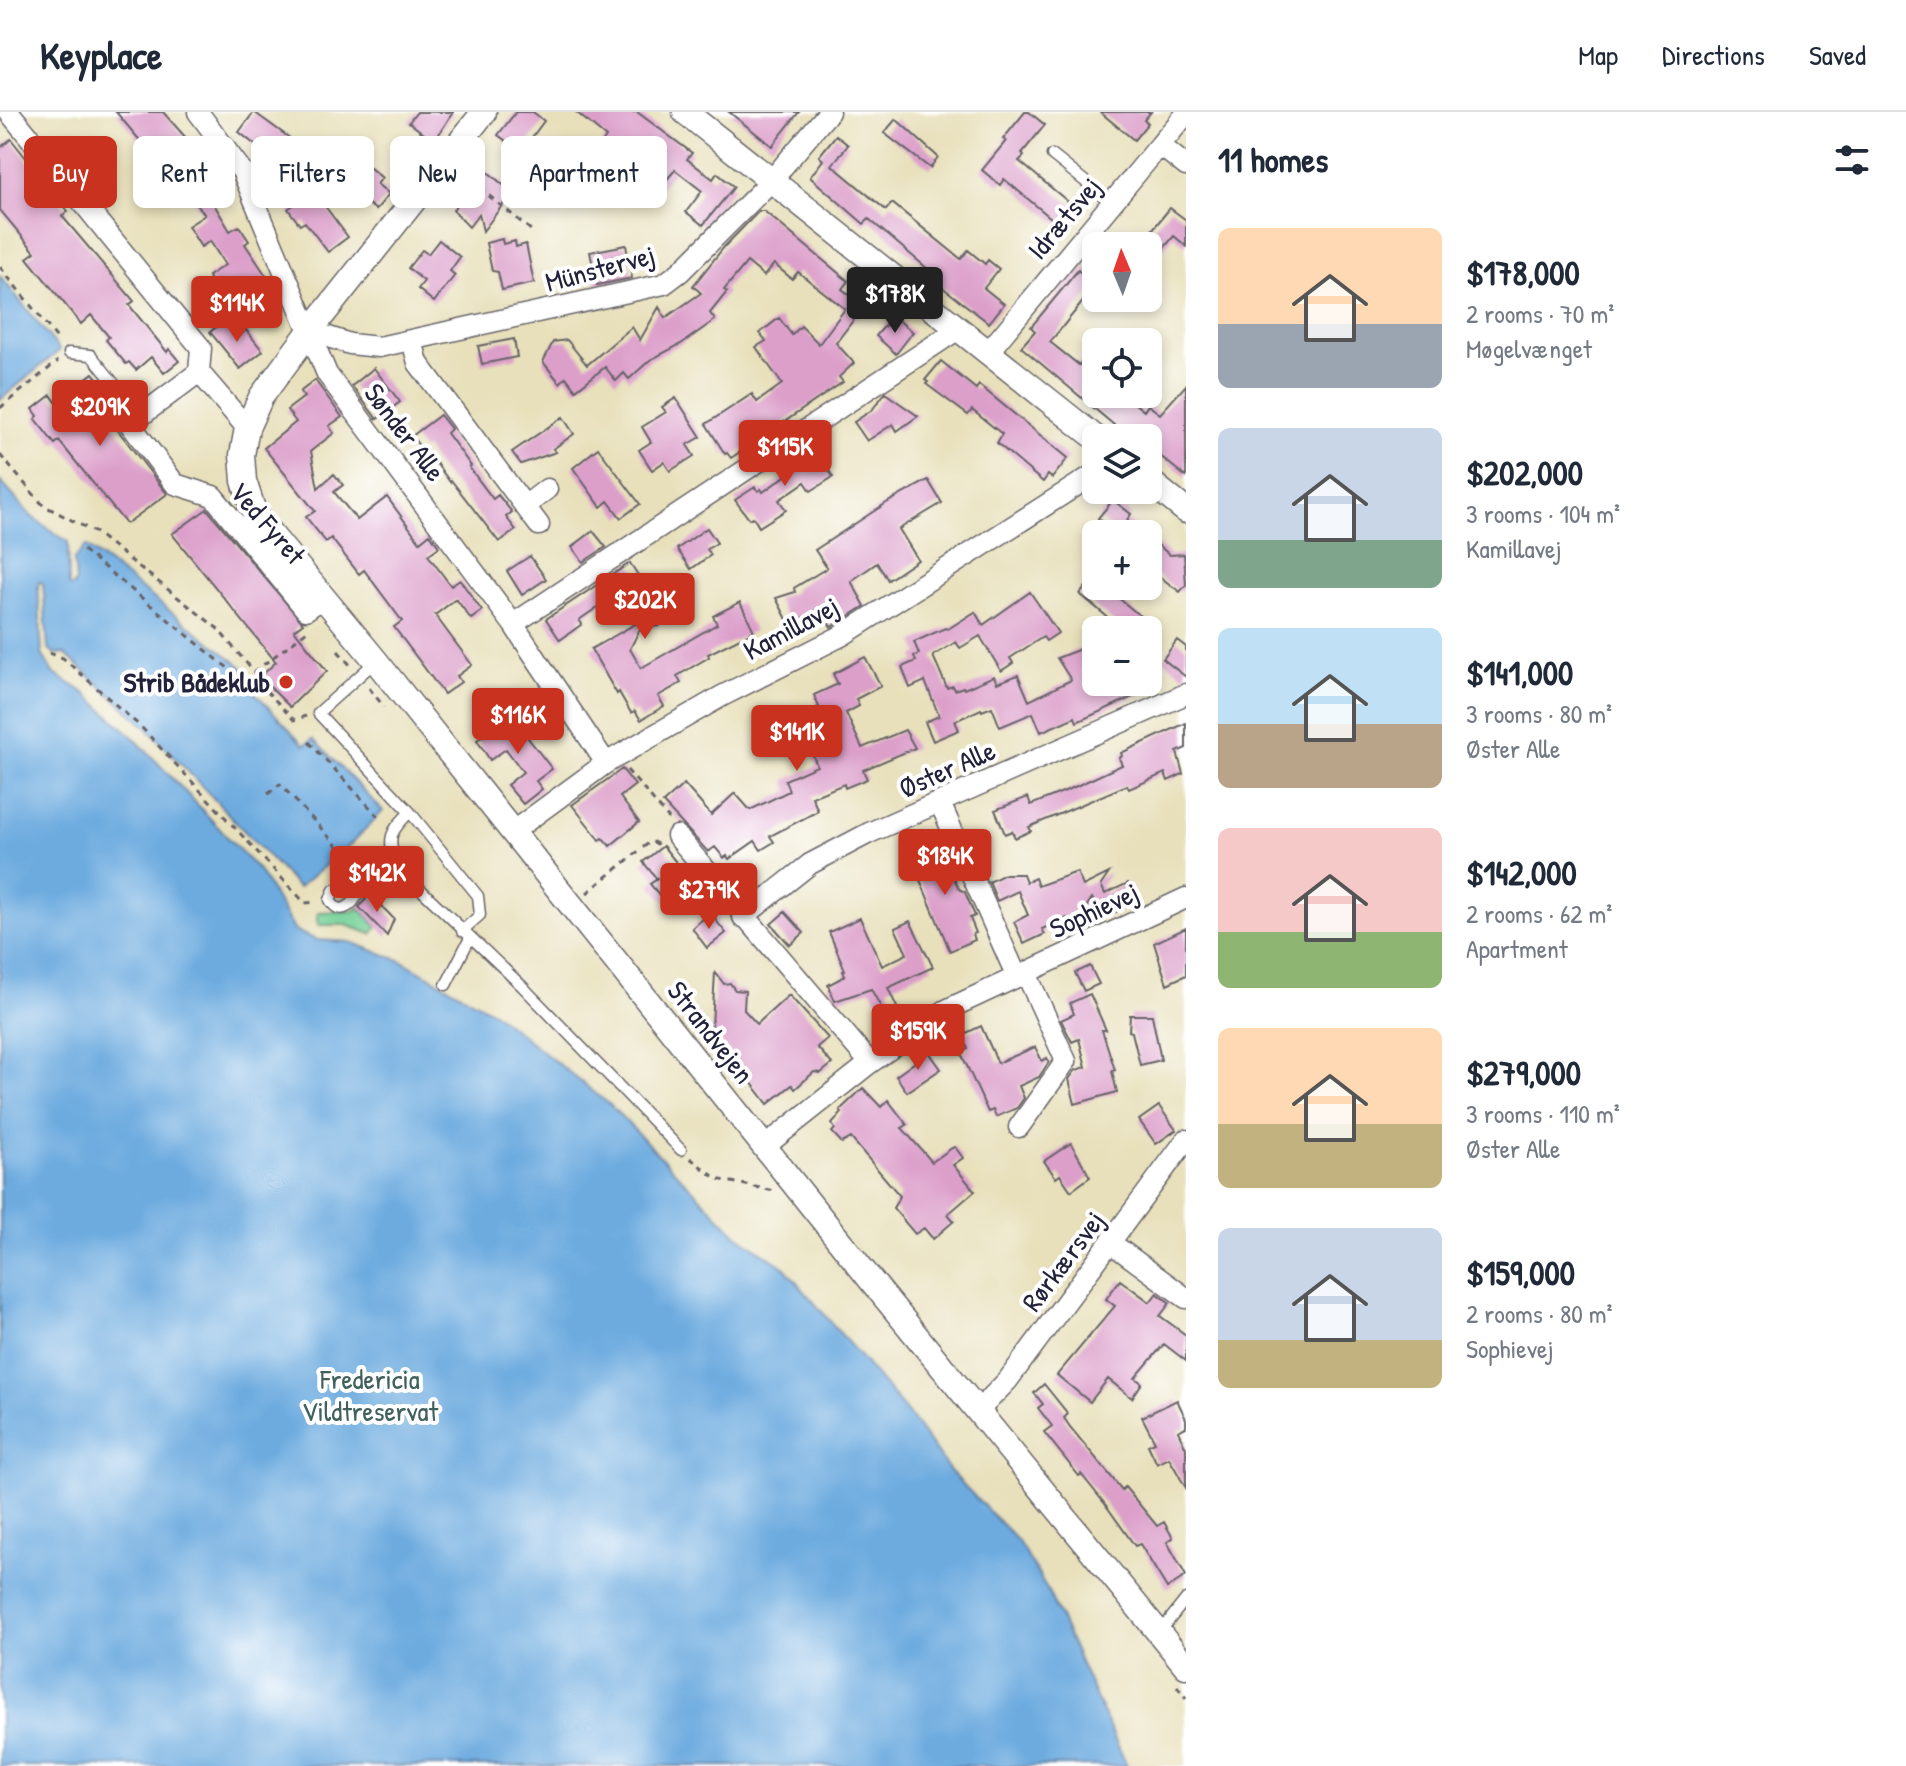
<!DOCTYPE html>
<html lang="en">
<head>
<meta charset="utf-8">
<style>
  :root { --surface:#fff; --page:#f6f6f7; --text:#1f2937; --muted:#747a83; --line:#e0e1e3; --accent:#c8321e }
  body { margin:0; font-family:"Patrick Hand",sans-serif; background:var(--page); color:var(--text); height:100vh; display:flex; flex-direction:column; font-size:30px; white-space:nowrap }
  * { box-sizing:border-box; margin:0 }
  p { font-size:26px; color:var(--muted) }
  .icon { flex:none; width:44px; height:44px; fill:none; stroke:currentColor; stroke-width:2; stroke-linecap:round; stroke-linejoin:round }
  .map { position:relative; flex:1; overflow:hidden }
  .sheet { display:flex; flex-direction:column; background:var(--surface); width:720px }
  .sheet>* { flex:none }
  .banner { position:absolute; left:24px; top:24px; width:760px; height:72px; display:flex; gap:16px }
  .needle { width:52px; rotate:358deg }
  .fabs { position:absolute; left:1082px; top:120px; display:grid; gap:16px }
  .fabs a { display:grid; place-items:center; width:80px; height:80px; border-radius:12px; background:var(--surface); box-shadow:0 4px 12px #0003; font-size:40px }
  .price { position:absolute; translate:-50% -68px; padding:0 18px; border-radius:8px; background:var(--accent); color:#fff; font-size:26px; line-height:52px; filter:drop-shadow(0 2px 4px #0008) }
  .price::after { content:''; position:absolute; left:50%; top:48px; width:24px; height:18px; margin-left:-12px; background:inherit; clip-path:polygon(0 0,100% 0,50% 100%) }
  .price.active { background:#222; color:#fff }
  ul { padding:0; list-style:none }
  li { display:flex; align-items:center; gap:24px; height:200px; padding:0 32px }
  li span { display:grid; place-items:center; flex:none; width:224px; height:160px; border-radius:12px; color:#555 }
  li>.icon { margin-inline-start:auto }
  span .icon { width:96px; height:96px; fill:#fffc; stroke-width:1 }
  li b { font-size:34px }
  h2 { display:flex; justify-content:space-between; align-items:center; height:96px; padding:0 32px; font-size:34px }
  .pill { padding:0 28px; border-radius:12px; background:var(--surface); box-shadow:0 4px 12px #0003; font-size:28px; line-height:72px }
  .pill.active { background:var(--accent); color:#fff }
  header { display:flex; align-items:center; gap:48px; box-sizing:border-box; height:112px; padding:0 40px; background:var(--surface); border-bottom:2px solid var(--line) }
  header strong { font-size:38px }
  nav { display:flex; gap:44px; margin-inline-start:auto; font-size:28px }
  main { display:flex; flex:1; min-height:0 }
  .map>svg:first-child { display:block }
</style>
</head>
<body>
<header>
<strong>Keyplace</strong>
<nav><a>Map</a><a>Directions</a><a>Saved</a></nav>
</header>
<main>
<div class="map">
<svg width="1186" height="1654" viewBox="0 0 1186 1654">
  <rect width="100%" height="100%" fill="#fff"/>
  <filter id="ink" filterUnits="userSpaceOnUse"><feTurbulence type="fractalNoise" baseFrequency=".0125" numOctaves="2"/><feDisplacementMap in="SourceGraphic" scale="16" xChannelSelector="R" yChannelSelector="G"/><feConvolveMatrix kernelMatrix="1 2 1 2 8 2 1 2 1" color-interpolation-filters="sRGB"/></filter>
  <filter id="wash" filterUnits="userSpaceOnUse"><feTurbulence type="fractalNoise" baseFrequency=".006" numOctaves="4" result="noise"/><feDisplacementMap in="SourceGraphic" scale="32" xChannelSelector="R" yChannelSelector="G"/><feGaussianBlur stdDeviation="1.8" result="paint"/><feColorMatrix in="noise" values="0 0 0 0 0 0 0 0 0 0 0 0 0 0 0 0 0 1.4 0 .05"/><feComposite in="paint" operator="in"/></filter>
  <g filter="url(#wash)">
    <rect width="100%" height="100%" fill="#e8e0bb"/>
    <path fill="#77d299" stroke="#4c7a6a" stroke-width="2" d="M358,795l19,20 -5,7 -26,-9h-28v-13l36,-1z"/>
    <path fill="#6dabdf" stroke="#48668d" stroke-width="2" d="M0,164l60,74 -60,50z
      M0,369l32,36 36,25 1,44h4l3,-5 -2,-22 12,-13 154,119 11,13 -4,6 57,61 9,-6 70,72 -31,32 -54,45 -153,-162 -80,-72h-10l-7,-6 -5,-65 -3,-1 -2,2 4,70 11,19 32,20 49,45 42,44 84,90 35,59 22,9 33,2 52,19 91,51 117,93 127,130 48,33 122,144 43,59 67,69 29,47 81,179h-1127z"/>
    <g id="blocks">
      <path fill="#dc9fca" d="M116,0h47l24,27 35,47 -3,3 3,4 -10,8 18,30 9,-5 10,15 -4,3 24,36 -41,27 -20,-31 17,-11 -15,-24 -9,6 -13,-21 17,-11 -33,-42 -3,2 -19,-29 -3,3z
        M254,0l37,27 -11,15 -16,-13 -5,7 -20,-16z
        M417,0h36l-19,30 -25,-20z
        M516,0h17l11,9 -23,31 -23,-17z
        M576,0h61l55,41 -5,6 26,20 4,-6 17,14 -31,38 -17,-13 16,-21 -27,-21 -23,27 -28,-22 2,-3 -28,-23 8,-12z
        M729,0h70l-27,34z
        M1025,0h4l16,13 -23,28 2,3 -5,5 59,49 -15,18 -59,-49 -4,6 -18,-15 24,-29 -3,-2z
        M1100,0h51l-7,8 4,3 -14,17z
        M896,7l42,38 -8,11 -46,-35z
        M836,23l12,10 -16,20 54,45 6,-7 69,56 7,-9 17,14 3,-4 11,9 -15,19 20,16 -15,19 -64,-49 4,-4 -60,-51 -5,5 -54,-47 13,-17 -4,-4z
        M11,27l57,72 -6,5 72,85 -5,4 38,47 2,-3 10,12 -15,12 -13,-16 -15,13 -7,-8 -3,2 -20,-24 3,-3 -18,-22 -10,9 -54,-66 8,-6 -35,-42v-62z
        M351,40l31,26 -5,6 12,10 -13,16 -47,-38 12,-15 4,3z
        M532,44l14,13 -15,18 -14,-12z
        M488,60l27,23 -8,10 -3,-2 -21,28 -4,-17 -10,13 -16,-17 25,-32 4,2z
        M313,78l35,47 -20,15 -23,-30 -5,3 -12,-16z
        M1170,96l16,12v26l-12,-10 -26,31v-21h-9z
        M759,99h5l84,70 -6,8 22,17 -28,37 18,20 -15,14 4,5 -112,76 -4,-5 -2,1 -19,-30 46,-30 5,8 25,-18 -26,-37 10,-6 -6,-8 19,-15 13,17 9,-9 18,18 26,-35 -47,-37 -6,7 -18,-15 -10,12 -17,-14 -23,28 3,2 -17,21 5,7 -34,24 -31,16 -21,19 -5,-6 -8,8 -11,-14 -29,23 -10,-13 -6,6 -17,-21 10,-20 14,-2 20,25 45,-38 8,13 19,-33 6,11 36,-25 -8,-7 31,-39z
        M502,127l1,5 12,-3 1,6 10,-3 8,39 -32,7 -4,-18 -6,-1 -6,-28z
        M439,128l21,17 -10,14 5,4 -21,27 -16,-13 6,-8 -16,-13 14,-18 6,4z
        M626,133l6,33 -35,7 -7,-33z
        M1086,155l10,9v22l-6,-5 -40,49 29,23 17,-21v50h27l21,17 4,-6 12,9 26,-29v92l-38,-31v-8l-16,-11 -6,8 -105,-88 14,-16 -4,-4 47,-57 3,3z
        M893,204l20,16 -17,22 -20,-18z
        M227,207l13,16 6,-5 17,21 -23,18 -30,-37z
        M514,227l3,18 -35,7 -4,-18z
        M941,249l35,28 3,-4 89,73 -16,20 -4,-3 -5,7 -46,-39 5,-9 -30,-24 -4,5 -42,-31 2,-2 -3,-2z
        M374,256l26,34 -23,17 -25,-33z
        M93,261l22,28 -12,10 64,83 -41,30 -67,-83 -4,3 -20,-25 3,-3 -5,-7 18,-14 5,7z
        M315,268l27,37 -13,9 5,7 -23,18 7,37 16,-14 9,11 -9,7 23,28 30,-23 33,45 10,-8 9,13 -11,8 23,31 9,-6 22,31 -11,8 -15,-20 -21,16 37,50 -15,11 4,6 -17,12 -50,-67 8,-6 -38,-51 -5,4 -28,-36 -5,4 -20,-25 9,-6 -51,-63 32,-26 -9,-12 17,-13 -4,-5z
        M885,281l33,23 -21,15 -4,-7 -26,17 -13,-19 18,-12z
        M676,286l25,39 -14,8 7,11 -24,15 -6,-9 -12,8 -13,-20 12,-8 -9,-15 24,-15 -4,-5z
        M440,303l11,14 -4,4 24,33 -2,1 24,32 5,-4 14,17 -6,5 10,13 -17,12 -48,-62 -1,2 -25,-34 -3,2 -10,-14z
        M563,305l11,17 -21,15 3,3 -35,12 -9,-12z
        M814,335l19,30 -22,14 -6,-9 -26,18 7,10 -27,17 -6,-10 -4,2 -14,-19 20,-13 3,4 3,-2 2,3 29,-21 -1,-3 3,-2 -3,-5z
        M598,336l42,56 -19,14 -13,-17 -7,6 -28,-39z
        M928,368l14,23 -43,26 19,31 -30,20 -11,-17 -26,18 14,25 -28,18 -6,3 -11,-19 -30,17 -14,-27 19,-6 -1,-4 33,-20 -12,-18 73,-48z
        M1113,388l18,14 -4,6 17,14h-26l-20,-16z
        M207,397l96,114 -9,7 33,41 -37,36 -30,-30 16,-15 -104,-128z
        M707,416l10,15 -10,6 4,6 -20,14 -14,-20z
        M593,419l13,16 -23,15 -11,-15z
        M1148,425l22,18 14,-1 2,31 -6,7 -32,-24z
        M530,444l16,23 -24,16 -15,-24z
        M630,451l22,33 -9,6 16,24 -18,1 -11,22 11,19 76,-44 -4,-8 27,-14 14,29 -46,23 1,3 -32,19 4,7 -23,13 6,10 -23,14 -6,-9 -4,2 -12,-21 -2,2 -26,-45 46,-26 -16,-23 -9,5 -4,-5 -29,20 3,4 -22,16 -14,-21z
        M1093,466l3,8h8l53,44h-34l-43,-36z
        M1030,480l28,41 -12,8 -3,-4 -33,21 3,5 -12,8 -21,-35 -20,12 -4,-6 -23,14 14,32 6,-2 2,4 8,-3 1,2 30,-13 3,7 21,-8 11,26 42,-21 -14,-22 23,-9 10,20 6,-2v15h33l6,14 -58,26 -2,-5 -34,15 -8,-19 -33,14 -8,-20 -10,4 -1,-2 -26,12 4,9 -26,11 -8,-19 14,-6 -14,-35 -15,7 -8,-21 14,-6 -2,-5 5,-2 -5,-12 31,-14 3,1 27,-17 8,13z
        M1177,528l9,7v30l-23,-18z
        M865,545l16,29 -25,13 3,7 -13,7 16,35 43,-18 10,18 -52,22 4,9 -22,9 -1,-4 -32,13 6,14 -48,25 4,6 -13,8 -6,-9 -26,18 -2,-3 -3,2 -9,-11 -7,5 -45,-49 21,-19 27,31 24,-22 15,17 39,-19 -4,-11 32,-14 -15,-40 13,-5 -4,-10 8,-4 -5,-12 24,-11 -5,-10z
        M509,606l7,11 13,-9 8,12 -9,6 24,31 -16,12 6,8 -19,15 -16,-19 16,-13 -17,-23 -16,11 -13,-20z
        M1186,611v25l-9,4 6,22 -15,7 -3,-8 -36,16 -2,-4 -98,42 2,4 -16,7 -3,-7 -7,3 -10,-24 33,-13 3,8 39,-16 52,-24 -3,-7 3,-2 -1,-3z
        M622,657l13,16 -15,12 19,25 -29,24 -7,-8 -3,2 -28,-35z
        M934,729l3,6 3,-1 19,43 6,3 10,24 -5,2 6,15 -3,1 2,6 -25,11 -38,-90 8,-4 -2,-9z
        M663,734l29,36 -26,21 -16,-19 7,-5 -14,-17z
        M1077,760l6,14 26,-13 -8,12 4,9 23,-11 9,19 -28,13 -1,-2 -7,3 -9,-18 -15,23 -10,-3 -25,11 3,5 -21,10 -10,-22 14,-7 -10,-24 -21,10 -8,-19 16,-8h18l3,8 9,-4 3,8z
        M370,782l24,25 -7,17 -28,-29z
        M785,800l19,21 -14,12 -19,-21z
        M710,801l16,20 -19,15 -15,-20z
        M860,806l22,48 25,-12 -12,-26 15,-7 23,46 -45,21 14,30 -12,6 -19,-35 -36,12 -7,-16 17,-9 -2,-5 2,-1 -16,-38z
        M1186,816v47l-19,9 -13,-41z
        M1090,854l9,18 -15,7 -9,-18z
        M715,860l9,12 6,-1 5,7 10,1 -1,19 13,14 32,-29 39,43 -11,9 15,17 -11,9 -7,-1 -19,17 -3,-4 -24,19 -50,-65 -7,5z
        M1090,882l16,36h-4l13,40 -3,1 5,21 -42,12 -6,-25 7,-9 10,-3 -7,-28 -7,3 -11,-22 13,-6 -4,-11z
        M1130,903h22l9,45 -21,5 -8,-33 -3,-1z
        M981,914l17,37 37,-16 7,14 5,-3 2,4 -10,15 -20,9 5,12 -7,10 -21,9 -3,-7 -5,2 -27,-59 7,-4 -6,-14z
        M929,940l12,17 -34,23 -11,-16z
        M863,976l18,19 7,-7 19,25 -5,3 30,34 20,-14 3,-1 8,11 -10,7 22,26 -27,23 6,7 -21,18 -9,-11 -9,6 -22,-26 7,-12 -49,-58 -9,5 -10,-11 3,-3 -3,-5 10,-11 -2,-3z
        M1159,994l17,24 -20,14 -17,-24z
        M1071,1031l19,34 -19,14 -11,-16 -4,3 -12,-17z
        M1120,1168l30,22 7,-9 13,10 -10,13 26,19v26l-22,-17 -29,34 7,5 -10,15 -24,-19 -18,23 -33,-27 58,-69 -9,-7z
        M1044,1272l24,30 -4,4 6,9 52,63 3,-3 32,39 7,-4 9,16 -6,4 19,34 -19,12 -27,-44 -5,2 -30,-42 -24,-30 -2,2 -35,-44 8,-6 -14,-18 5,-4 -9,-11z
        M1177,1288l9,19v8l-8,4 8,17v40l-17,-30 -12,6 -9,-19 7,-3 -13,-25z"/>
    </g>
  </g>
  <g filter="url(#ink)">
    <use href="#blocks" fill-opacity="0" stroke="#676468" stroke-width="2"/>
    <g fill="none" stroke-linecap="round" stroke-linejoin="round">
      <defs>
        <path id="service" d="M1052,43l60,48
          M69,241l22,2 49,60
          M376,549l-58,52 92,99 68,84 2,19 -18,16
          M395,753l127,121 159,164
          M358,781c-5,13 -19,24 -28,7l4,-10c10,-4 16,-3 24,3l37,-28c-7,-29 -6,-32 15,-53
          M446,873l24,-47
          M1160,1520l26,-33"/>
        <path id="minor" d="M9,0l192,236 -2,24 -69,52 45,60 38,12 93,114 18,-13
          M198,0l44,59 85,203 186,250 93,139
          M1160,33l26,-31
          M310,219l40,13 29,3 285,-63 16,-12 90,-90 59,-70
          M412,228l6,23 121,162
          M989,239l171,-206 26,21
          M199,260l48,56
          M525,394l22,-17
          M513,512l444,-294
          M940,691l77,174
          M512,720l94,-69 116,-67 121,-61 253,-162
          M677,724l193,227
          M743,805l67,-53 59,-31 317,-139
          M1019,1015l47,-66 -40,-88
          M764,1035l106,-84 76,-53 240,-112
          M1111,1131l75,55
          M979,1298l29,-30 178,-240"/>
        <path id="tertiary" d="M484,0l-174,219 -49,66 -14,31 -5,27 2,26 11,34 121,146 494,618 316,387
          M685,0l411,326
          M1148,368l38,31"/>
      </defs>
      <use href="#service" stroke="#676468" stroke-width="13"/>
      <use href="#minor" stroke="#676468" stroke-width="23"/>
      <use href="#tertiary" stroke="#676468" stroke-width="27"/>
      <path stroke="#676468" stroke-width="3" stroke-dasharray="6 6" stroke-linecap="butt" d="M461,61l70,57
        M0,155l60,75
        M0,296l58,-47
        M0,343l43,50 53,28 121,95 37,44 6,12 34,36 12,-4
        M83,438l141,115 24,17
        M338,539l13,15
        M49,541l14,5 79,70 163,175 12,-1
        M254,560l57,-44
        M369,576l15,19
        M309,630l69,74
        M627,658l42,49
        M268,682l12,-10 62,67
        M587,781l64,-52 8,4
        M690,1046l27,21 57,12
        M1177,1574l9,12"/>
      <use href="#service" stroke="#fff" stroke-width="10"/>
      <use href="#minor" stroke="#fff" stroke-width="20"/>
      <use href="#tertiary" stroke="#fff" stroke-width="24"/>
    </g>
  </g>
  <circle fill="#c8321e" stroke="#fff" stroke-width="3" cx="286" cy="570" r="8"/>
  <g text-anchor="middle" stroke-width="8" stroke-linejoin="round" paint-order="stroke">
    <g font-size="28" fill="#22223b" stroke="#fff">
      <text transform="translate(1064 106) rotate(-50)" y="10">Idrætsvej</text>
      <text transform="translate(600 156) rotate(-15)" y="10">Münstervej</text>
      <text transform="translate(405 320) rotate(53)" y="10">Sønder Alle</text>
      <text transform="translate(268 411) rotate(49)" y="10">Ved Fyret</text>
      <text transform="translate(791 516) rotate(-28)" y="10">Kamillavej</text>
      <text transform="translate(947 657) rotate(-24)" y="10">Øster Alle</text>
      <text transform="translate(1094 798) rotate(-25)" y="10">Sophievej</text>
      <text transform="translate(711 920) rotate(52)" y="10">Strandvejen</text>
      <text transform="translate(1063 1149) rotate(-53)" y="10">Rørkærsvej</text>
    </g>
    <g font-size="28" font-weight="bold" fill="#22223b" stroke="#fff" text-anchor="end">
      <text x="270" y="580">Strib Bådeklub</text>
    </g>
    <g font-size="28" fill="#40605c" stroke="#fff">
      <text x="370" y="1277">Fredericia<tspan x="370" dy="32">Vildtreservat</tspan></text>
    </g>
  </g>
</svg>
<div class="fabs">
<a><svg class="needle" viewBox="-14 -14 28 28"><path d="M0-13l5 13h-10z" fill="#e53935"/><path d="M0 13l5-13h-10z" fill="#747a83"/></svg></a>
<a><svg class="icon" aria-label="locate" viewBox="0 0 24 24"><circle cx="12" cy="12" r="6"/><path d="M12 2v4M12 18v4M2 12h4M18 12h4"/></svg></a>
<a><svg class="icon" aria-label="layers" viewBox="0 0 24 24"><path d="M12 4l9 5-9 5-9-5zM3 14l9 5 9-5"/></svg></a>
<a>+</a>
<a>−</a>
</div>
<b class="price active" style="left:895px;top:223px">$178K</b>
<b class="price" style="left:237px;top:232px">$114K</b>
<b class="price" style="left:100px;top:336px">$209K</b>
<b class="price" style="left:785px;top:376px">$115K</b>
<b class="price" style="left:645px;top:529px">$202K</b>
<b class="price" style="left:518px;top:644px">$116K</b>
<b class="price" style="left:797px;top:661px">$141K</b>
<b class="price" style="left:945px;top:785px">$184K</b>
<b class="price" style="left:377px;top:802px">$142K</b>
<b class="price" style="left:709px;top:819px">$279K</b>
<b class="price" style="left:918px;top:960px">$159K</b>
<div class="banner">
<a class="pill active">Buy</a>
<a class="pill">Rent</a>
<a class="pill">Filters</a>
<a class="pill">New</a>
<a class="pill">Apartment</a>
</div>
</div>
<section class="sheet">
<h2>11 homes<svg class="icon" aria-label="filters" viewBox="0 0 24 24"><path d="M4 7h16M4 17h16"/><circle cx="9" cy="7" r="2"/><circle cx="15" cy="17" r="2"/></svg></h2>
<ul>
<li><span style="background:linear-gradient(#ffd9b3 60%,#9aa5b1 0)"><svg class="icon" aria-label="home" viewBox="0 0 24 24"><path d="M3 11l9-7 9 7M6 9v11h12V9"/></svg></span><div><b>$178,000</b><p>2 rooms · 70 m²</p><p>Møgelvænget</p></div></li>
<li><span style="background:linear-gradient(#c9d6e8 70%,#7fa58c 0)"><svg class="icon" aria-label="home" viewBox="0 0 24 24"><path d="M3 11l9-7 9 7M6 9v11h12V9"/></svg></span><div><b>$202,000</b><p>3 rooms · 104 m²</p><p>Kamillavej</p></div></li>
<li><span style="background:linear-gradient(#bfe0f5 60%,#b9a48a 0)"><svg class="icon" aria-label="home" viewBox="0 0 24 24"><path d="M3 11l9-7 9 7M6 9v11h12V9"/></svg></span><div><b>$141,000</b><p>3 rooms · 80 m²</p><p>Øster Alle</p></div></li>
<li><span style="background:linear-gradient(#f6c9c9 65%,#8fb573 0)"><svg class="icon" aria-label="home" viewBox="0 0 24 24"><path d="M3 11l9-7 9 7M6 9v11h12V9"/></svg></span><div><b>$142,000</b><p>2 rooms · 62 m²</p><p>Apartment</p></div></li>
<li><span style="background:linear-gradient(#ffd9b3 60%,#c2b280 0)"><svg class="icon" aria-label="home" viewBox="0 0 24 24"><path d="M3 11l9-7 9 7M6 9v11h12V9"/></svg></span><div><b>$279,000</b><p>3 rooms · 110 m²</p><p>Øster Alle</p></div></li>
<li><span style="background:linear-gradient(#c9d6e8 70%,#c2b280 0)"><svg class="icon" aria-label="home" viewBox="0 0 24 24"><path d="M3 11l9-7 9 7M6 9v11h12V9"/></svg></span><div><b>$159,000</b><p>2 rooms · 80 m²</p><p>Sophievej</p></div></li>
</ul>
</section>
</main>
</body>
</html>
